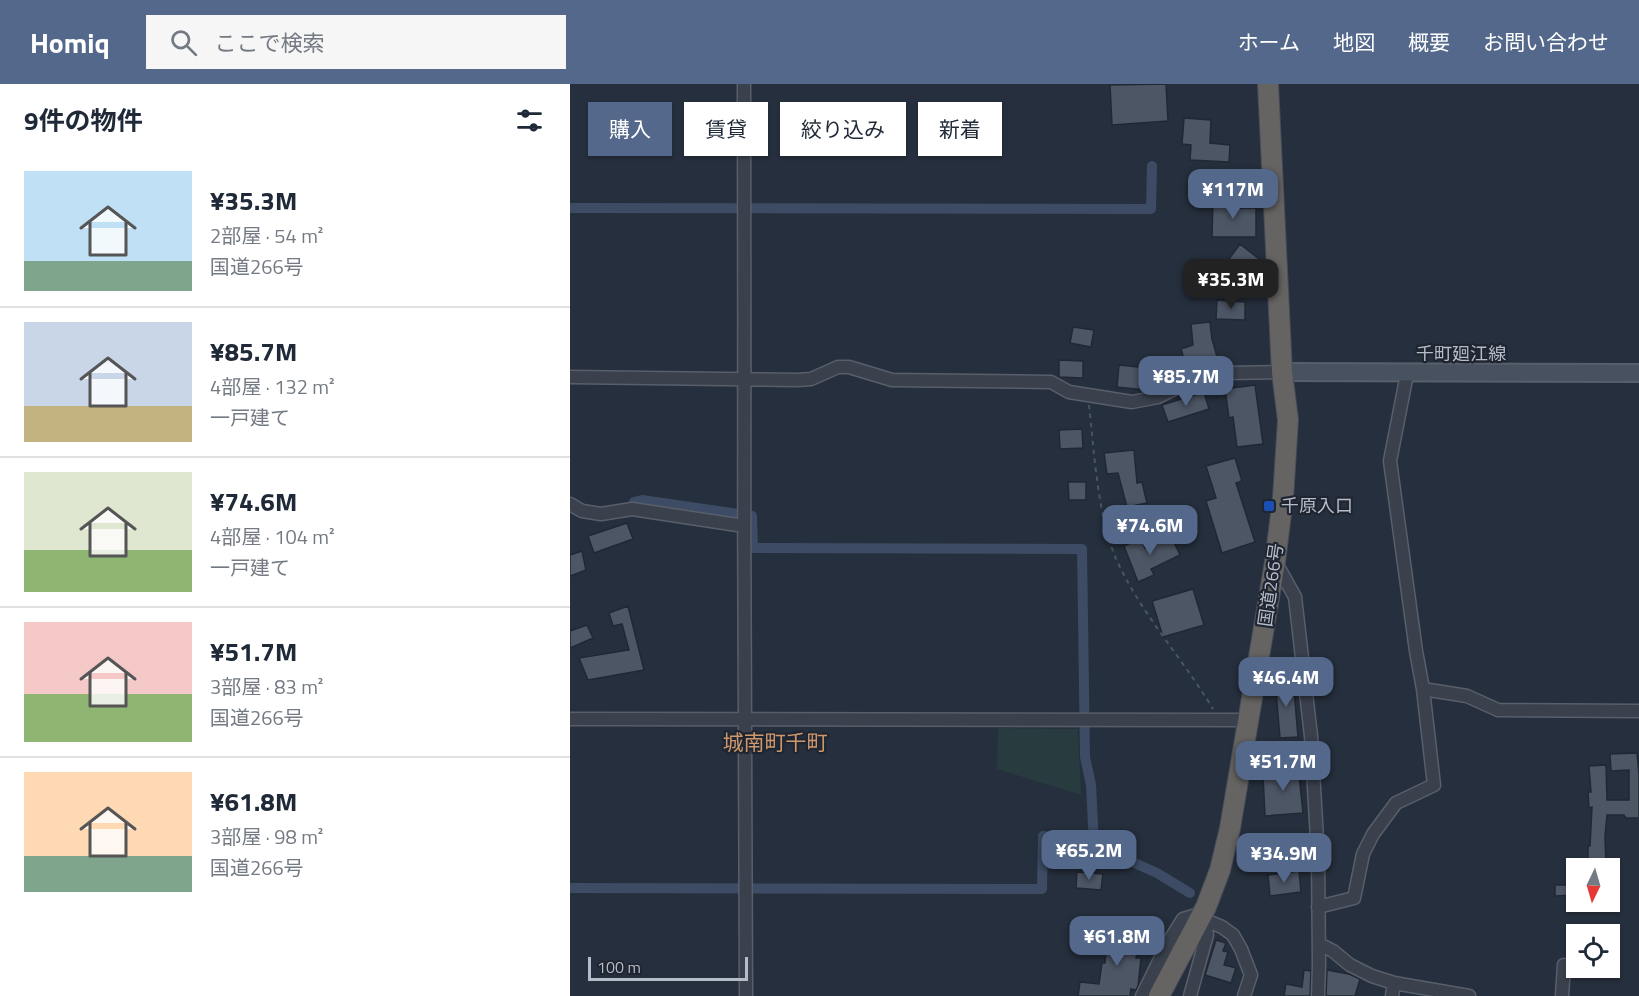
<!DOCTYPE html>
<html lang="ja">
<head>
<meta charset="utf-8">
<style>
  :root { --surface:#fff; --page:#f6f6f7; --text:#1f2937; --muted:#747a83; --line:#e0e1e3; --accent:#53688a }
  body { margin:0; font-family:"Titillium Web","Noto Sans JP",sans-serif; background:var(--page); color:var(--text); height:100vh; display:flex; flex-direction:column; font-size:22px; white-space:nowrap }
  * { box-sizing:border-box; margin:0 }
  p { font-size:20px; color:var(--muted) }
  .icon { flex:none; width:33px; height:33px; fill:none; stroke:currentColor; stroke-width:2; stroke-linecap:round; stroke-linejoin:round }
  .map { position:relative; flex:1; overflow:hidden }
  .side { display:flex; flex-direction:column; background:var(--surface); width:570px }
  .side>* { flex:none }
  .guide { position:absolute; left:18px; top:18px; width:570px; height:54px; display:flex; gap:12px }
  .needle { width:39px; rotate:185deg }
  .fabs { position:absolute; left:996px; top:774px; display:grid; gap:12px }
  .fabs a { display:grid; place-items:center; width:54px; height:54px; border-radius:0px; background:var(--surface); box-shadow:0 2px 4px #0004; font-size:30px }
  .scale { position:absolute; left:18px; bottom:15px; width:160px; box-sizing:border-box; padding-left:6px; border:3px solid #b6bdc8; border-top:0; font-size:16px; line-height:21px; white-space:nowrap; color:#b6bdc8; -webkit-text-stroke:4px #1f2632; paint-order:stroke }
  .price { position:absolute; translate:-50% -51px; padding:0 14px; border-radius:12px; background:var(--accent); color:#fff; font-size:20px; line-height:39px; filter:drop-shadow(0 2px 3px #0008) }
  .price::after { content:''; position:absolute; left:50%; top:36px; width:18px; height:14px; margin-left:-9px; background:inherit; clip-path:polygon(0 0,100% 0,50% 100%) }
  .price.selected { background:#222; color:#fff }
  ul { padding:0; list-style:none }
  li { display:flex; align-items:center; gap:18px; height:150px; padding:0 24px }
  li+li { border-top:2px solid var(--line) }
  li span { display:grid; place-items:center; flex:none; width:168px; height:120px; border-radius:0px; color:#555 }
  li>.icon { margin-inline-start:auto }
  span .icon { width:72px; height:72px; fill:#fffc; stroke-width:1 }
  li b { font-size:26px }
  h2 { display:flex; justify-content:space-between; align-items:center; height:72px; padding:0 24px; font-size:26px }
  .chip { padding:0 21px; border-radius:0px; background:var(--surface); box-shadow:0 2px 4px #0004; font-size:21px; line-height:54px }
  .chip.selected { background:var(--accent); color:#fff }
  header { display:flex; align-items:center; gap:36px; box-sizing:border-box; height:84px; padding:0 30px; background:var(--accent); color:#fff }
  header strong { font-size:28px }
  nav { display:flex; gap:33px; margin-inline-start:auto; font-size:21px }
  .search { width:420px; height:54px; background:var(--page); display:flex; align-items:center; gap:15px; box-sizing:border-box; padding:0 21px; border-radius:0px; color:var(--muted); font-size:22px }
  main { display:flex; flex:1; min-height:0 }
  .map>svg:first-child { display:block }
</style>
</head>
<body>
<header>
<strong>Homiq</strong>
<div class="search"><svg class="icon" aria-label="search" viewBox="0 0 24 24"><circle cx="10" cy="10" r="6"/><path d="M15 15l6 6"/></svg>ここで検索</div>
<nav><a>ホーム</a><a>地図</a><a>概要</a><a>お問い合わせ</a></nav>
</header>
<main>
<section class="side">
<h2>9件の物件<svg class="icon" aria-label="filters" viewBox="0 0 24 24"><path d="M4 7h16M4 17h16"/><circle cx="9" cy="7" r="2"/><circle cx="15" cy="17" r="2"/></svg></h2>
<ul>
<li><span style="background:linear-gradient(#bfe0f5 75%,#7fa58c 0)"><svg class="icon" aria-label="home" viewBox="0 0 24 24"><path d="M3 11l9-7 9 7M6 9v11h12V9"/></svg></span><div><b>¥35.3M</b><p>2部屋 · 54 m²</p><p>国道266号</p></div></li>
<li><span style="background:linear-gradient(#c9d6e8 70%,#c2b280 0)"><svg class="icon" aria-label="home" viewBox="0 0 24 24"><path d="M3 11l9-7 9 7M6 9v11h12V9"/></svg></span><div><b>¥85.7M</b><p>4部屋 · 132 m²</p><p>一戸建て</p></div></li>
<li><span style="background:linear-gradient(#dfe7d0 65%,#8fb573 0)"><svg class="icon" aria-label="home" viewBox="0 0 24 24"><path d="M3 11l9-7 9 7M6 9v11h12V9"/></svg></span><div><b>¥74.6M</b><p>4部屋 · 104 m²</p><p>一戸建て</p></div></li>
<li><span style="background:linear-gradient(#f6c9c9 60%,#8fb573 0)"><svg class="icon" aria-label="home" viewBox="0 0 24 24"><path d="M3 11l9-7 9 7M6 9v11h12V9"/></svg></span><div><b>¥51.7M</b><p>3部屋 · 83 m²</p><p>国道266号</p></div></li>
<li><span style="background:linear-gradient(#ffd9b3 70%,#7fa58c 0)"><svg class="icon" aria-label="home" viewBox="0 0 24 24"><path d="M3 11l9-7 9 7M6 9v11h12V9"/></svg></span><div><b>¥61.8M</b><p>3部屋 · 98 m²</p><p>国道266号</p></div></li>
</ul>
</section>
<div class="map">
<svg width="1069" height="912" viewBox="0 0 1069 912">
  <rect width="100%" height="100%" fill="#262f3d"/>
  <path fill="#283b3e" d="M428,644l80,1 3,66 -84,-26z"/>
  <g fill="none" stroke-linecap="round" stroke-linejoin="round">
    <path stroke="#3d4c64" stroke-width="10" d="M0,124l581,1 1,-43
      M64,418l8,-2 110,16 1,32 329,1 3,208 6,28 3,60
      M0,804l472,1 1,-53 51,9 63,28 33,20"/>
  </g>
  <path fill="#4d5665" stroke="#212834" stroke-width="1.5" d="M596,0l2,37 -56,4 -2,-40z
    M614,34l27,2 -1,23 20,2 -1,17 -39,-2 1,-15 -9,-1z
    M643,115l26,1v8h17v29h-44z
    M670,160l23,18 -12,14 -22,-17z
    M647,216l28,2v18l-29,-1z
    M640,238l2,17 6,21 -31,9 -6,-20 12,-4 -2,-21z
    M503,243l21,3 -3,17 -21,-4z
    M489,276l24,1v17l-24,-1z
    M549,281l28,3 -2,22 -28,-3z
    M685,301l8,59 -26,3 -4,-30 -4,1 -4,-29z
    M634,308l5,17 -41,13 -6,-17z
    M512,345l1,19 -23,1 -1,-19z
    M564,366l3,33 5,-1 5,21 -20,4 -9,-34 -11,1 -3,-21z
    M665,374l7,23 -6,2 19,59 -33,11 -16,-52 10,-3 -10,-32z
    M498,398h18v18h-17z
    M57,439l6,16 -39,14 -6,-17z
    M601,452l9,19 -29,14 3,6 -16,7 -14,-36 17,-8 4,10z
    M12,467l4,19 -16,6v-21z
    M623,505l11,36 -41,12 -11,-36z
    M58,522l16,64 -56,10 -9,-22 50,-8 -7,-26 -9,2 -4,-13z
    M17,541l6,13 -23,10v-17z
    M723,594l5,59 -18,1 -5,-59z
    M1067,669l2,22v43h-13l-2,-3h-17l-2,21 1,31h-18v-21h2l2,-39 -3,1 -1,-16h3l-2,-26 17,-1 1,35h22v-30l-18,1 -1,-17z
    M728,681l5,48 -38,3 -2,-40 17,-1v-9z
    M729,787l2,21 -31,4 -2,-21z
    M507,788l26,2 -2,16 -25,-2z
    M985,801h21v10l-21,1z
    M537,843l12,2 -1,3 23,6 -5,20h5l-3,28 -2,4 -5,-1 -1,7h-52l2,-14 19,2 3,-21h3l2,-20 -3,-1z
    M646,856l10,3 -3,8 5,1 -4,13 12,3 -5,15 -26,-8z
    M734,886l7,1 -1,25h-26l2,-12 16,3z
    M757,886l22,4 11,5 -5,17h-29z"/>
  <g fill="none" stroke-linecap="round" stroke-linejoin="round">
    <defs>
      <path id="minor" d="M174,0c1,304 -1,608 2,912
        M0,293l227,3 14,-1 27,-12h11l43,13 159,2 18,10 63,10 26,-5 20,-10 48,-14 56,-1
        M0,420l12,7 19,3 31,-5 112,17
        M706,479l19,34 16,139 7,120 1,109 -1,31
        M853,605l44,7 31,14 141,1
        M0,635l678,1
        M748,823l36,-9 9,-44 10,-20 23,-31 38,-18 -11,-96 -7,-38 -26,-190 17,-87
        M635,836l17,7 11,8 8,14 10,26 -7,21
        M749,860l14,7 17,14 22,11 22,7 75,13
        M572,912l26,-53 15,-24 20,-6 4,22 -17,61
        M822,912l2,-13
        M992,912l2,-31"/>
      <path id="secondary" d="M712,288l357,1"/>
      <path id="trunk" d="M589,912l47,-89 14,-37 10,-42 45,-266 8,-64 5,-78 -6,-48 -14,-288"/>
    </defs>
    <use href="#minor" stroke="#585f6b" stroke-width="15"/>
    <use href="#secondary" stroke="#585f6b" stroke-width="20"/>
    <use href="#trunk" stroke="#454c58" stroke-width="22"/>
    <path stroke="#46585b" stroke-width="2" stroke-dasharray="4.5 4.5" stroke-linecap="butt" d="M519,321c5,45 9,117 29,158 25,53 65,96 95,146"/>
    <use href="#minor" stroke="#3a414d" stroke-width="12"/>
    <use href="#secondary" stroke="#485160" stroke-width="16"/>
    <use href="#trunk" stroke="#656462" stroke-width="20"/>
  </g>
  <rect fill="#1a4fb4" stroke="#1f2632" stroke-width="2" x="693" y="416" width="12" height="12" rx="3"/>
  <g text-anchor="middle" stroke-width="4.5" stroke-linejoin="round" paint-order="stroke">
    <g font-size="18" fill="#b6bdc8" stroke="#1f2632">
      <text x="891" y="276">千町廻江線</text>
      <text transform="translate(701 501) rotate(-82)" y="6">国道266号</text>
    </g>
    <g font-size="18" fill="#b6bdc8" stroke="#1f2632" text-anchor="start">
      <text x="711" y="428">千原入口</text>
    </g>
    <g font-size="21" fill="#cd986c" stroke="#1f2632">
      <text x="205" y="666">城南町千町</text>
    </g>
  </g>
</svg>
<div class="fabs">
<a><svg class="needle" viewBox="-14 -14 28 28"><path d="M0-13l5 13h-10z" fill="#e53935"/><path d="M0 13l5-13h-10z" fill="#747a83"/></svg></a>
<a><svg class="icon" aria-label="locate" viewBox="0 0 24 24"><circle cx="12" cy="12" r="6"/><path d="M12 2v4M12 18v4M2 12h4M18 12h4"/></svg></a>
</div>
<div class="scale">100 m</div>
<b class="price" style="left:663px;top:136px">¥117M</b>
<b class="price selected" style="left:661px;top:226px">¥35.3M</b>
<b class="price" style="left:616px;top:323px">¥85.7M</b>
<b class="price" style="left:580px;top:472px">¥74.6M</b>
<b class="price" style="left:716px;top:624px">¥46.4M</b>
<b class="price" style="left:713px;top:708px">¥51.7M</b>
<b class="price" style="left:519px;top:797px">¥65.2M</b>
<b class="price" style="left:714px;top:800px">¥34.9M</b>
<b class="price" style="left:547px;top:883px">¥61.8M</b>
<div class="guide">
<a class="chip selected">購入</a>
<a class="chip">賃貸</a>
<a class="chip">絞り込み</a>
<a class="chip">新着</a>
</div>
</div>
</main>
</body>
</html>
